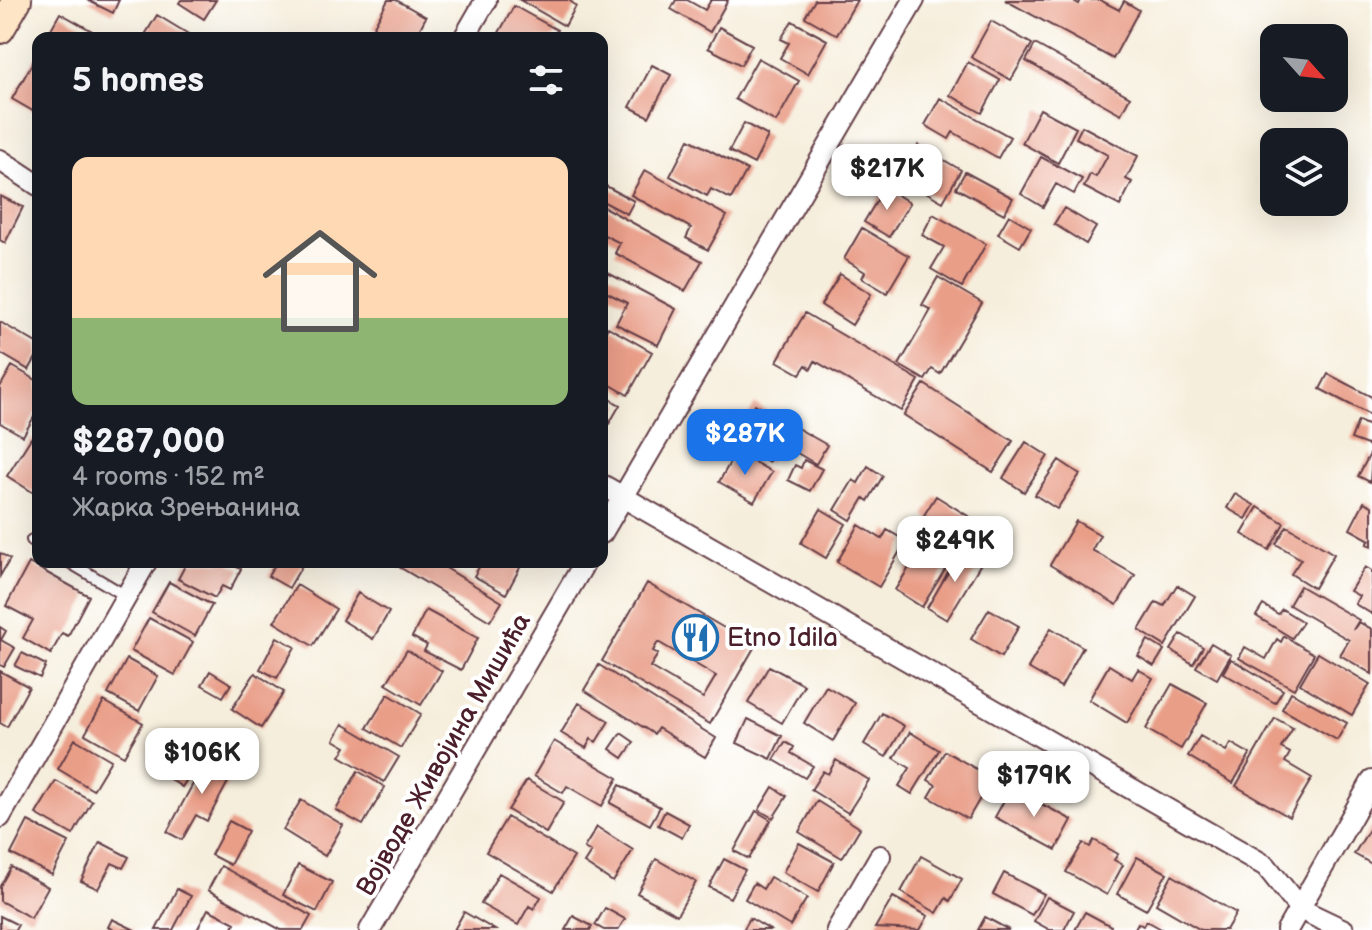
<!DOCTYPE html>
<html lang="en">
<head>
<meta charset="utf-8">
<style>
  :root { --surface:#171b24; --page:#20242c; --text:#f1f3f6; --muted:#9ea1a6; --accent:#1a73e8 }
  body { margin:0; font-family:"Balsamiq Sans",sans-serif; background:var(--page); color:var(--text); height:100vh; display:flex; flex-direction:column; font-size:30px; white-space:nowrap }
  * { box-sizing:border-box; margin:0 }
  p { font-size:26px; color:var(--muted) }
  .icon { flex:none; width:44px; height:44px; fill:none; stroke:currentColor; stroke-width:2; stroke-linecap:round; stroke-linejoin:round }
  .map { position:relative; flex:1; overflow:hidden }
  .sheet { position:absolute; left:32px; top:32px; width:576px; height:536px; display:flex; flex-direction:column; background:var(--surface); border-radius:16px; box-shadow:0 8px 32px #0002 }
  .sheet>* { flex:none }
  .needle { width:52px; rotate:117deg }
  .tools { position:absolute; left:1260px; top:24px; display:grid; gap:16px }
  .tools a { display:grid; place-items:center; width:88px; height:88px; border-radius:16px; background:var(--surface); box-shadow:0 8px 32px #0002; font-size:40px }
  .price { position:absolute; translate:-50% -68px; padding:0 18px; border-radius:16px; background:#fff; color:#222; font-size:26px; line-height:52px; filter:drop-shadow(0 2px 4px #0008) }
  .price::after { content:''; position:absolute; left:50%; top:48px; width:24px; height:18px; margin-left:-12px; background:inherit; clip-path:polygon(0 0,100% 0,50% 100%) }
  .price.current { background:var(--accent); color:#fff }
  ul { padding:0; list-style:none }
  li { display:grid; align-content:center; gap:16px; height:424px; padding:0 40px }
  li span { display:grid; place-items:center; height:248px; border-radius:16px; color:#555 }
  li>.icon { margin-inline-start:auto }
  span .icon { width:144px; height:144px; fill:#fffc; stroke-width:1 }
  li b { font-size:34px }
  h2 { display:flex; justify-content:space-between; align-items:center; height:96px; padding:0 40px; font-size:34px }
  .map>svg:first-child { display:block }
</style>
</head>
<body>
<div class="map">
<svg width="1372" height="930" viewBox="0 0 1372 930">
  <rect width="100%" height="100%" fill="#fff"/>
  <filter id="ink" filterUnits="userSpaceOnUse"><feTurbulence type="fractalNoise" baseFrequency=".0125" numOctaves="2"/><feDisplacementMap in="SourceGraphic" scale="16" xChannelSelector="R" yChannelSelector="G"/><feConvolveMatrix kernelMatrix="1 2 1 2 8 2 1 2 1" color-interpolation-filters="sRGB"/></filter>
  <filter id="wash" filterUnits="userSpaceOnUse"><feTurbulence type="fractalNoise" baseFrequency=".006" numOctaves="4" result="noise"/><feDisplacementMap in="SourceGraphic" scale="32" xChannelSelector="R" yChannelSelector="G"/><feGaussianBlur stdDeviation="1.8" result="paint"/><feColorMatrix in="noise" values="0 0 0 0 0 0 0 0 0 0 0 0 0 0 0 0 0 1.4 0 .05"/><feComposite in="paint" operator="in"/></filter>
  <g filter="url(#wash)">
    <rect width="100%" height="100%" fill="#f6eedc"/>
    <g id="blocks">
      <path fill="#e99e88" fill-rule="evenodd" d="M87,0h32l-6,13z
        M181,0h35l-12,19 -25,-16z
        M388,0h8l30,17 -11,21h-24l-18,-10z
        M520,0h49l7,6 -11,20z
        M676,0h11l18,10 6,-10h17l-18,32 -39,-23z
        M815,0h42l-20,35 -32,-18z
        M1005,0h67l7,4 2,-4h19l19,10 5,-9 15,9 -26,49z
        M514,6l43,24 -4,8h-57z
        M60,13l32,18 -4,7h-42z
        M157,15l33,20 -2,3h-45z
        M792,21l35,19 -19,34 -28,-16 9,-15 -8,-4z
        M991,21l41,23 -21,36 -40,-23z
        M719,27l33,18 -11,20 -33,-17z
        M1035,44l95,53 -9,17 -95,-53z
        M38,53v61l-26,-15z
        M758,58l41,23 -23,41 -41,-23z
        M968,62l32,18 -18,33 -32,-18z
        M652,65l19,10 -22,42 -19,-10z
        M940,98l70,39 -12,21 -45,-26 -4,7 -24,-14z
        M1040,109l36,19 -18,35 -36,-20z
        M744,123l24,13 -14,28 -25,-13z
        M1082,126l56,30 -12,23 6,3 -12,24 -36,-19 6,-13 6,3 12,-22 -32,-17z
        M689,139l58,31 -16,29 -20,-10 -4,7 -37,-20z
        M918,145l43,25 -18,32 -43,-25z
        M1041,157l41,22 -8,15 -18,-10 -13,23 -22,-13z
        M645,170l82,46 -19,34 -22,-12 5,-10 -60,-33z
        M965,172l48,26 -9,16 -48,-26z
        M604,185l30,16 -7,13 -25,-13z
        M885,187l25,16 -21,34 -25,-15z
        M0,196l23,11 -18,36 -5,-3z
        M602,206l100,55 -17,30 -70,-38 5,-10 -18,-9z
        M1064,208l32,19 -10,17 -32,-20z
        M933,214l53,30 -24,43 -31,-18 13,-22 -22,-12z
        M1009,215l22,13 -11,19 -22,-13z
        M862,228l47,28 -22,37 -25,-15 3,-6 -21,-13z
        M608,273l68,36 -18,36 -42,-21 11,-21 -25,-13z
        M840,274l31,20 -19,31 -31,-20z
        M938,277l44,26 -42,71 -8,-5 -7,11 -26,-15 32,-55 -9,-5z
        M805,313l114,67 -18,31 -86,-50 -4,8 -5,-4 -6,9 -23,-13z
        M0,322l38,22v10l-9,16 -29,-17z
        M608,327l44,25 -24,43 -26,-15v-42z
        M12,366l26,15v29l-15,26 -23,-13v-36z
        M1328,374l44,23v19l-52,-27z
        M924,384l89,57 -20,31 -89,-57z
        M602,395l18,10 -18,31z
        M755,404l72,41 -11,19 -36,-21 -11,19 -25,-14 2,-4 -11,-6z
        M1358,421l14,6 -2,19 -19,-7z
        M31,438l7,4 -1,53 -30,-19z
        M1026,442l22,14 -24,36 -21,-14z
        M736,452l36,20 -18,30 -35,-20z
        M1370,454l2,1 -2,27 -12,-6z
        M804,460l18,9 -12,22 -22,-11 7,-15 6,3z
        M1059,460l21,14 -23,35 -22,-14z
        M868,466l15,10 -15,25 -4,-3 -13,22 -16,-10 18,-30 5,3z
        M1235,494l19,11 -8,14 -19,-11z
        M936,496l40,25 -22,34 -34,-21 9,-15 -5,-4z
        M1364,502l8,4v40l-5,-2 3,-4 -20,-11z
        M1258,507l26,16 -15,27 -27,-16z
        M821,509l25,15 -20,34 -25,-15z
        M1076,521l24,14 -8,15 43,25 -18,30 -67,-40z
        M859,525l23,14 5,-9 19,11 -27,46 -42,-25z
        M1287,526l47,28 -20,34 -23,-14 10,-15 -25,-15z
        M963,547l20,13 -36,60 -20,-12z
        M0,553l10,6 -10,17z
        M927,556l19,12 -24,39 -27,-17 20,-32 8,5z
        M187,562h40l14,7 -11,21 -8,-4 -7,12 -37,-19z
        M277,562h27l-15,26 -21,-12z
        M397,562h39l66,40 -12,19 -94,-56z
        M482,562h36l4,2 -16,30 -32,-18z
        M29,563l60,33 -21,40 -6,-3 -11,21 -28,-16 10,-18 -27,-14z
        M1365,567l7,4v43l-17,-10 4,-8 -9,-5z
        M169,582l43,23 -17,31 -43,-24z
        M647,583l108,63 -45,78 -108,-63zM658,642l58,34 -13,22 -53,-31 8,-13 -5,-3z
        M297,585l39,24 -23,37 -39,-24z
        M1177,585l18,11 -30,50 -26,-16 17,-28 8,4z
        M1300,586l59,34 -6,10 6,-8 13,7v45l-32,-19 9,-15 -60,-35z
        M358,593l31,19 -16,27 -31,-19z
        M1263,605l15,9 4,-5 21,13 -11,16 -36,-22z
        M989,609l30,17 -18,31 -30,-18z
        M426,610l52,28 -17,32 -37,-19 3,-6 -15,-8z
        M149,618l44,24 -18,33 -44,-24z
        M0,627l6,4 -5,9 14,8 -11,19 -4,-2z
        M1051,628l32,19 -22,40 -33,-19z
        M1181,634l22,13 -10,17 -22,-14z
        M1284,636l30,18 -20,35 -55,-31 6,-11 21,12 11,-20 4,3z
        M277,637l18,10 -18,31 -17,-9z
        M1148,640l16,10 -10,16 -16,-10z
        M1211,643l20,12 -14,24 -21,-12z
        M407,650l35,21 -21,34 -35,-21z
        M22,653l24,12 -6,13 -25,-12z
        M1318,653l52,31 -18,31 -52,-31z
        M127,659l31,17 -19,35 -31,-17z
        M1231,659l52,31 -8,13 -52,-30z
        M599,665l117,73 -11,19 -47,-29 -4,6 -70,-44z
        M1109,665l23,14 6,-10 15,9 -26,45 -38,-23z
        M769,666l35,19 -22,38 -34,-20z
        M0,671l29,16 -22,40 -7,-4z
        M210,671l21,13 -8,13 -21,-12z
        M255,673l29,19 -23,36 -29,-19z
        M1172,684l35,19 -26,46 -35,-20z
        M826,686l29,17 -22,38 -29,-18z
        M1291,692l56,31 -10,17 -55,-31z
        M388,694l33,20 -20,34 -34,-20z
        M104,701l39,22 -19,33 -39,-22z
        M579,703l30,18 -13,21 -5,-3 -5,9 -25,-15z
        M882,713l22,13 -18,31 -22,-13z
        M1275,718l18,10 -12,20 9,5 -5,9 27,16 -23,39 -53,-31z
        M748,719l34,17 -11,23 -34,-16z
        M343,724l56,33 -15,25 -44,-26 6,-9 -12,-7z
        M910,732l29,18 -27,44 -13,-8 11,-18 -16,-10z
        M621,733l13,9 -11,16 -13,-9z
        M1200,736l26,15 5,-8 19,11 -17,29 -45,-27z
        M75,739l36,21 -18,30 -35,-21z
        M554,741l64,37 -16,28 -35,-20 -4,7 -29,-17z
        M785,742l9,5 -3,6 22,13 -8,12 -31,-18z
        M179,746l15,10 -9,13 6,4 -9,14 -21,-14z
        M945,751l47,27 -24,41 -39,-22 7,-12 -8,-5z
        M208,756l26,15 -27,50 -11,-6 -14,25 -15,-8z
        M836,760l33,20 -21,33 -37,-23 12,-19 5,3z
        M358,771l27,16 -22,38 -27,-15z
        M527,780l37,22 -18,31 -38,-23z
        M56,781l36,20 -19,34 -37,-21z
        M620,785l40,22 -10,18 -40,-22z
        M773,787l14,9 -14,22 -14,-8z
        M1011,788l61,32 -16,30 -61,-33z
        M301,800l42,25 -18,31 -42,-26z
        M817,801l43,27 -18,30 -43,-26z
        M665,811l24,13 -7,14 -24,-13z
        M756,811l15,9 -22,39 -15,-8z
        M507,817l67,40 -21,34 -67,-39z
        M28,821l41,21 -17,33 -41,-21z
        M229,821l19,10 -18,34 -19,-10z
        M597,827l36,23 -20,32 -29,-19 7,-11 -7,-4z
        M1370,828l2,1v35l-18,-10z
        M1094,840l24,14 -4,6 9,5 -16,30 -41,-23 17,-29 7,4z
        M100,842l29,15 -6,11 -11,-5 -14,26 -17,-8z
        M799,843l35,19 -16,30 -35,-20z
        M921,856l41,23 -12,22 -4,-3 -9,15 -36,-21z
        M1137,857l30,16 -21,37 -29,-16z
        M656,859l40,23 -19,33 -40,-22z
        M724,859l21,11 -15,28 -21,-11z
        M298,865l34,17 -15,30 -34,-17z
        M221,866l90,50 -8,14h-22l-73,-40z
        M11,867l37,20 -17,31 -31,-17v-15z
        M499,873l42,24 -7,12 -5,-3 -11,19 -37,-21z
        M1004,873l40,21 -12,21 -39,-21z
        M1172,875l64,38 -10,17h-25l-45,-26z
        M770,877l37,21 -17,28 -45,-27 9,-16 9,6z
        M177,889l14,7 -18,34h-17z
        M893,897l35,19 -8,14 -45,-2z
        M1047,897l27,14 -10,19h-14l-16,-9z
        M605,908l20,11 -7,11h-14l-9,-5z
        M208,909l27,14 -4,7h-34z
        M464,912l31,18h-41z
        M1085,912l26,14 -2,4h-34z
        M0,916l18,9 -3,5h-15z
        M573,916l19,10 -2,4h-25z
        M985,917l24,13h-31z
        M750,918l20,12h-27z
        M112,919l23,11h-21l-6,-3z
        M1147,921l16,9h-29l4,-7 5,3z"/>
    </g>
  </g>
  <g filter="url(#ink)">
    <use href="#blocks" fill-opacity="0" stroke="#643e46" stroke-width="2"/>
    <g fill="none" stroke-linecap="round" stroke-linejoin="round">
      <defs>
        <path id="service" d="M32,540l6,4
          M69,562l57,34"/>
        <path id="minor" d="M464,38l22,-38
          M0,160l38,25
          M602,485l664,381 34,43 44,21
          M602,533l312,-533
          M0,817l146,-255
          M370,930l215,-368
          M837,930l43,-74
          M1287,930l85,-149"/>
        <path id="secondary" d="M0,29l17,-29"/>
      </defs>
      <use href="#service" stroke="#643e46" stroke-width="14"/>
      <use href="#minor" stroke="#643e46" stroke-width="24"/>
      <use href="#secondary" stroke="#643e46" stroke-width="32"/>
      <use href="#service" stroke="#fff" stroke-width="10"/>
      <use href="#minor" stroke="#fff" stroke-width="20"/>
      <use href="#secondary" stroke="#fee5c5" stroke-width="28"/>
    </g>
  </g>
  <defs>
    <symbol id="restaurant-ring" viewBox="-11 -11 22 22"><circle r="9.5" fill="#fff" stroke="#1f6fb2" stroke-width="1.5"/><path d="M-5-6h1v4h1v-4h1v4h1v-4h1v5L-1.5 .5V6h-2V.5L-5-1ZM5-6V6H3V1.5H1.5Q1.5-4 5-6Z" fill="#1f6fb2"/></symbol>
  </defs>
  <g fill-rule="evenodd">
    <use href="#restaurant-ring" x="670" y="612" width="51" height="51"/>
  </g>
  <g text-anchor="middle" stroke-width="8" stroke-linejoin="round" paint-order="stroke">
    <g font-size="26" fill="#4a1f2b" stroke="#fff" text-anchor="start">
      <text x="727" y="646">Etno Idila</text>
    </g>
    <g font-size="26" fill="#4a1f2b" stroke="#fff">
      <text transform="translate(443 754) rotate(-60)" y="9">Војводе Живојина Мишића</text>
    </g>
  </g>
</svg>
<div class="tools">
<a><svg class="needle" viewBox="-14 -14 28 28"><path d="M0-13l5 13h-10z" fill="#e53935"/><path d="M0 13l5-13h-10z" fill="#9ea1a6"/></svg></a>
<a><svg class="icon" aria-label="layers" viewBox="0 0 24 24"><path d="M12 4l9 5-9 5-9-5zM3 14l9 5 9-5"/></svg></a>
</div>
<b class="price" style="left:887px;top:212px">$217K</b>
<b class="price current" style="left:745px;top:477px">$287K</b>
<b class="price" style="left:955px;top:584px">$249K</b>
<b class="price" style="left:202px;top:796px">$106K</b>
<b class="price" style="left:1034px;top:819px">$179K</b>
<section class="sheet">
<h2>5 homes<svg class="icon" aria-label="filters" viewBox="0 0 24 24"><path d="M4 7h16M4 17h16"/><circle cx="9" cy="7" r="2"/><circle cx="15" cy="17" r="2"/></svg></h2>
<ul>
<li><span style="background:linear-gradient(#ffd9b3 65%,#8fb573 0)"><svg class="icon" aria-label="home" viewBox="0 0 24 24"><path d="M3 11l9-7 9 7M6 9v11h12V9"/></svg></span><div><b>$287,000</b><p>4 rooms · 152 m²</p><p>Жарка Зрењанина</p></div></li>
</ul>
</section>
</div>
</body>
</html>
